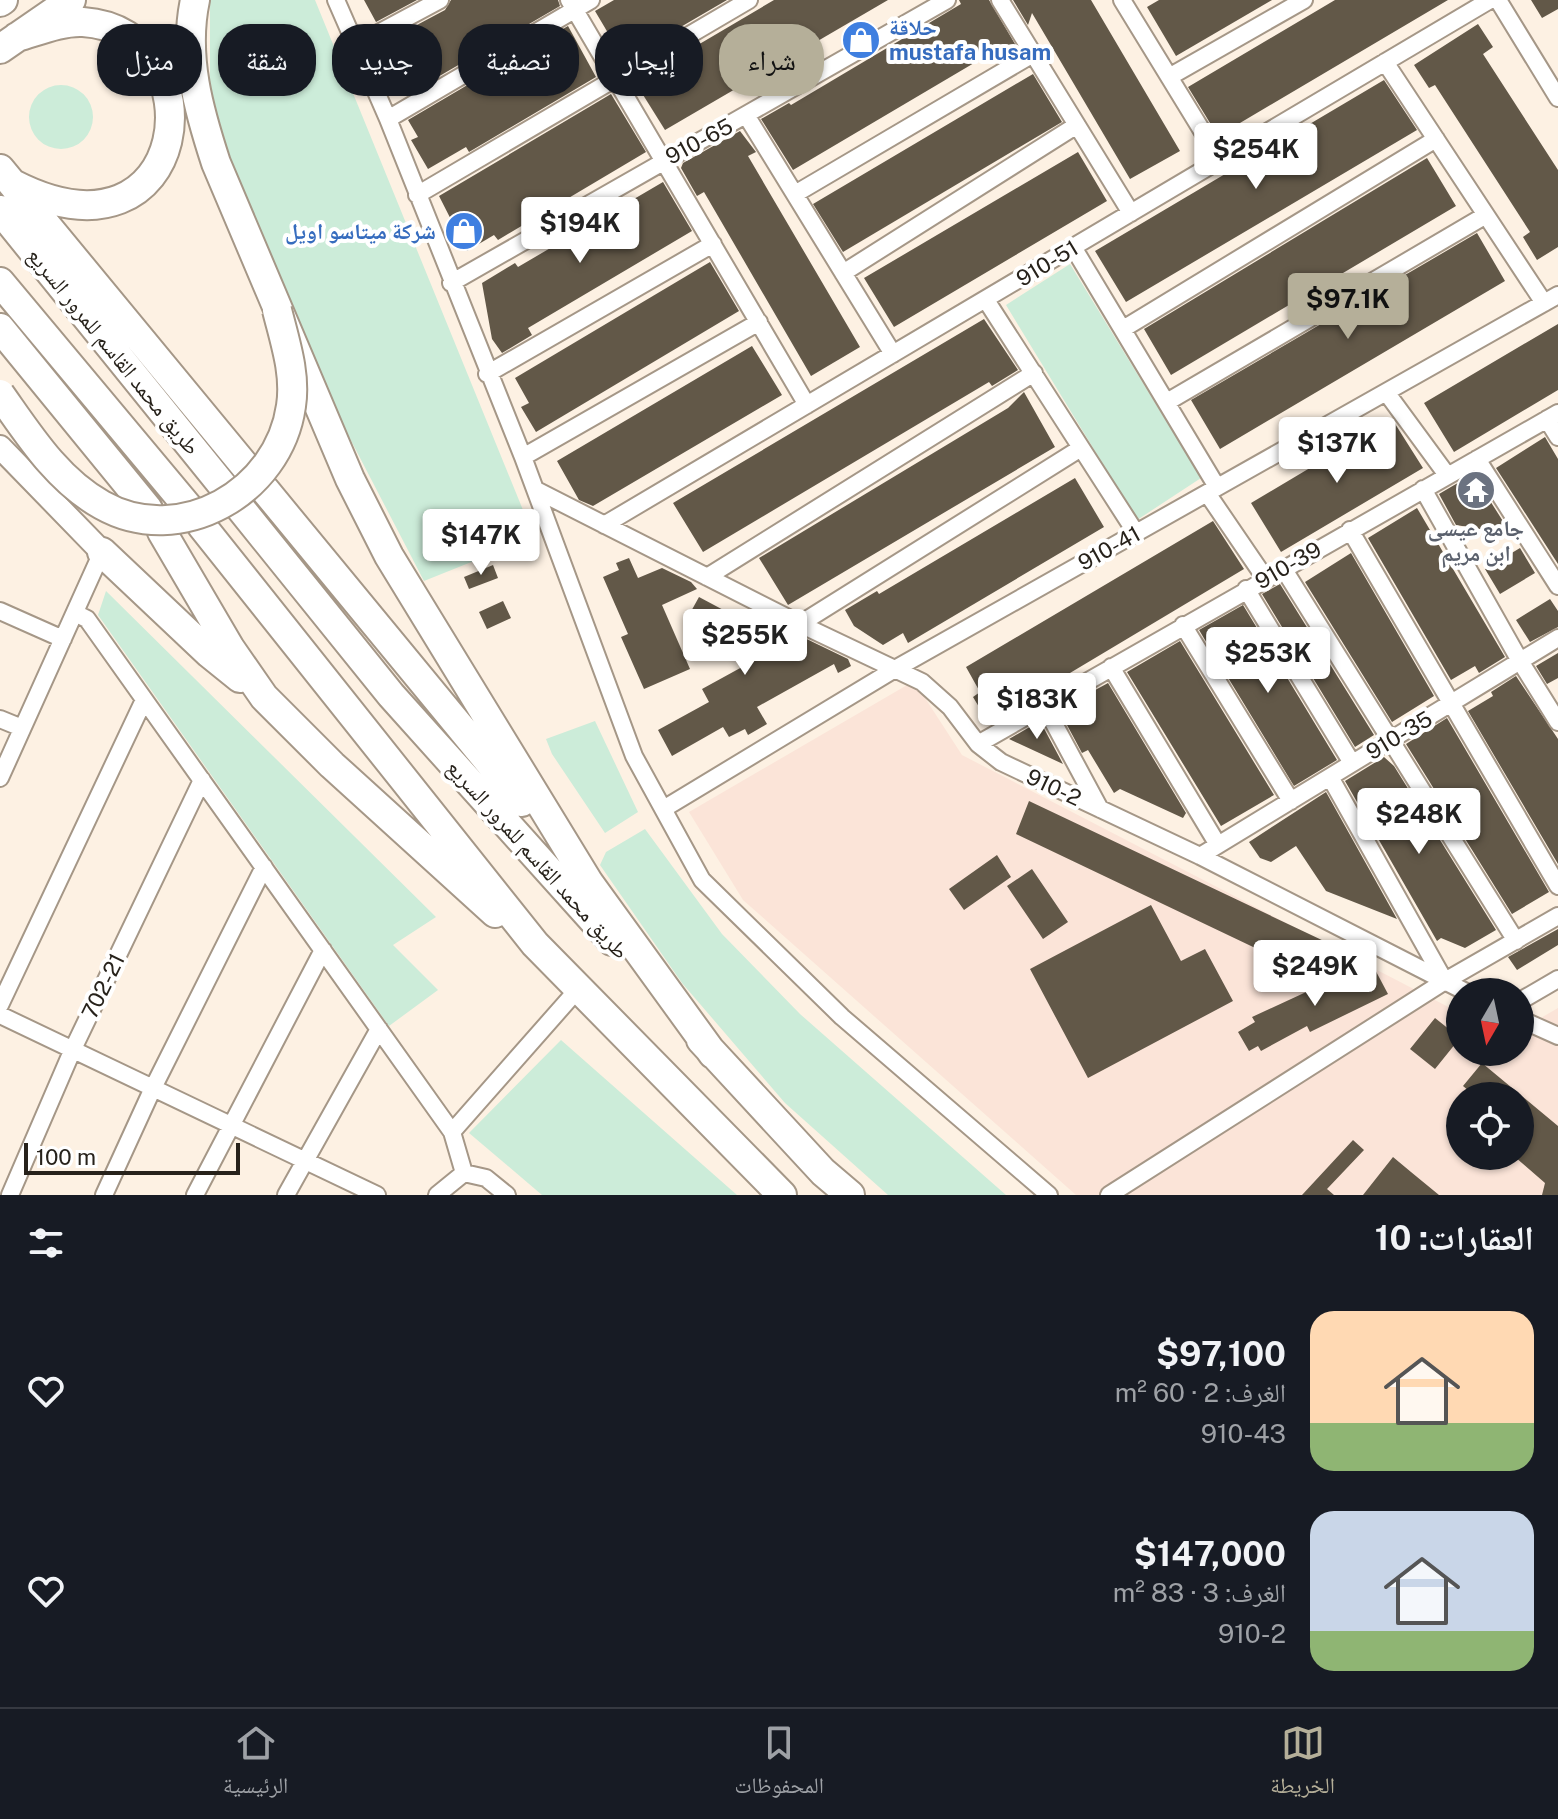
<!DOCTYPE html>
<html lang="ar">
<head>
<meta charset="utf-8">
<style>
  :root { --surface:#171b24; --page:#242831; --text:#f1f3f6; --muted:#9ea1a6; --line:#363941; --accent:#b5af99 }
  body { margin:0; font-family:"Public Sans","Noto Naskh Arabic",sans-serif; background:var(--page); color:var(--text); direction:rtl; height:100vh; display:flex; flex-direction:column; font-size:30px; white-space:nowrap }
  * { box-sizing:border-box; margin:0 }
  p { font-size:26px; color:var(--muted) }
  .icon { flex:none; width:44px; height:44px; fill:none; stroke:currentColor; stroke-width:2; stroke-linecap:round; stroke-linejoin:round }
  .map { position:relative; height:1195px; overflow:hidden; direction:ltr }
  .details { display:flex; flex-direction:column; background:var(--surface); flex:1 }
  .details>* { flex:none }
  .hud { position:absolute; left:24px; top:24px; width:800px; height:72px; direction:rtl; display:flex; gap:16px }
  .needle { width:52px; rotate:189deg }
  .tools { position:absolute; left:1446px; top:978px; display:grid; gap:16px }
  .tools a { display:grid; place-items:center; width:88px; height:88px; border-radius:50%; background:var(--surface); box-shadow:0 2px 6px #0004; font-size:40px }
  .scale { position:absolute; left:24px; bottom:20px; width:216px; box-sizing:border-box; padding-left:8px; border:4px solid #27221b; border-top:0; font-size:22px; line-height:28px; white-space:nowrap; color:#27221b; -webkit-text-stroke:6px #fff; paint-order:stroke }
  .price { position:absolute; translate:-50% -68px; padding:0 18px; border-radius:8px; background:#fff; color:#222; font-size:26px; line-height:52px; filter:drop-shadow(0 2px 4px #0008) }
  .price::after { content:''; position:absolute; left:50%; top:48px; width:24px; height:18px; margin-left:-12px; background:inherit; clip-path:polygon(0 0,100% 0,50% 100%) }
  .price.current { background:var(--accent); color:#111 }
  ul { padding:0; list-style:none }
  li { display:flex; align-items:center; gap:24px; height:200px; padding:0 24px }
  li span { display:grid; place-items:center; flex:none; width:224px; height:160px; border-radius:24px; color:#555 }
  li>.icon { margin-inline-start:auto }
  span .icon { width:96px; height:96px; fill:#fffc; stroke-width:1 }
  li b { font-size:34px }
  h2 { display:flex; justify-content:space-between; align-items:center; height:96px; padding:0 24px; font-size:34px }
  .chip { padding:0 28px; border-radius:32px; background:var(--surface); box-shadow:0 2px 6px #0004; font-size:28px; line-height:72px }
  .chip.current { background:var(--accent); color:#111 }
  .menu { display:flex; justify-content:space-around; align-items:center; height:112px; border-top:2px solid var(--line); background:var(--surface); font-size:22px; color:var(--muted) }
  .menu a { display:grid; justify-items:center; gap:4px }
  .menu .current { color:var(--accent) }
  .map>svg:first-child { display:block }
</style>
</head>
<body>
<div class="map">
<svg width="1558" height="1195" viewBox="0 0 1558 1195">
  <rect width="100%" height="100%" fill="#fdf1e3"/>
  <path fill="#fbe4d8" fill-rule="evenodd" d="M914,681l48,74 498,258v39h60v-22l38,-22v187h-482l-333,-295 -54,-88zM1460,1096h60v60h-60z"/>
  <path fill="#ccecd9" d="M210,0h105l219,537 -110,44 -119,-229 -95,-247z
    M29 117a32 32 0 1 1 64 0a32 32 0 1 1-64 0Z
    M1070,264l131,214 -64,42 -131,-215z
    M106,591l330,326 -43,28 45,45 -49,36 -291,-411z
    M595,721l43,91 -33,21 -53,-79 -6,-15z
    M645,829l77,105 78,80 206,181h-118l-103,-92 -103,-120 -82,-118 6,-13z
    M561,1040l176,155h-195l-73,-62z"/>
  <path fill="#625848" d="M364,0h53l-41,22z
    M451,0h107l2,6 -148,86 -11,-2 -11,6 -20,-46 75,-40z
    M614,0h113l-103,60 -29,-49z
    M774,0h114l-223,130 -30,-48z
    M959,0h30l29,49 -21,13 -6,-9 -198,117 -32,-51 28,-16 2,2 170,-101z
    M1013,0h78l89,151 -50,28 -98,-166 -4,12z
    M1159,0h113l-96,56 -29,-49z
    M1335,0h113l-230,136 -30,-49z
    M1531,0h27v9l-16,9z
    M1478,24l15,23 -10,7 75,116v77l-21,13 -14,-23 7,-5 -95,-147 -6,3 -15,-23z
    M568,26l28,51 -127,75 -3,-5 -38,22 -17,-29 7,-3 -10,-17z
    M1033,74l29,48 -219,130 -30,-48z
    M1384,80l33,50 -291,172 -31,-51z
    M611,94l35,58 -148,88 -4,-5 -27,16 -28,-55z
    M740,131l16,21 -8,4 112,191 -49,29 -107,-184 -7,4 -16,-28 2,-5z
    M1078,152l29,49 -213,126 -30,-49z
    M1427,158l29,48 -285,169 -27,-46z
    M663,182l29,49 -164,97 4,7 -30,18 -10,-14 -10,-56 33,-20 3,4z
    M1477,233l28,48 -285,168 -29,-49z
    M710,262l29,49 -203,121 -15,-25 8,-4 -14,-25z
    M984,319l34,51 -26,16 -3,-4 -286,170 -30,-49z
    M1558,324v66l-104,62 -30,-49z
    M752,346l30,49 -189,111 -14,-6 -22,-39z
    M1024,392l31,55 -267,158 -29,-47 249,-150z
    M1392,419l31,49 -142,84 -30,-49z
    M1545,437l13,22v105l-62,-96z
    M1473,474l33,52 -8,6 -42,-7 -17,-31z
    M1075,478l29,49 -196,116 -5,-10 -20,12 -29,-19 -9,-16 32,-19 2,3z
    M1417,508l88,149 -26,16 -4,-7 -24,14 -83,-142z
    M1213,521l31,48 -256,153 -15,-25 7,-5 -14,-25z
    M1520,548l15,25 -35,21 -15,-25z
    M1351,553l83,143 -42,26 -87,-140z
    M629,558l9,20 24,-10 29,14 6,7 -35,16 28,64 -46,20 -23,-52 7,-3 -25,-57 16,-7 -3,-7z
    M493,565l5,13 -29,11 -5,-12z
    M1280,584l94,151 -19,12 -93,-153z
    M699,597l60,32 -14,27 45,-25 58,28 3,7 -13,7 -4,-9 -77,43 10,17 -19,11 -3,-6 -16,8 -6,-10 -51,29 -14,-26 51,-28 -7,-13 51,-28 -69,-37z
    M1550,599l8,12v16l-28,15 -14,-22z
    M503,601l8,17 -24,11 -8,-17z
    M1243,605l94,155 -43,26 -95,-156z
    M1180,641l94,154 -53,31 -94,-154z
    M1558,653v25l-11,6 -11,-18z
    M1516,676l42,63v125l-90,-153 25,-15 -2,-4z
    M1108,683l78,130 -3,5 -63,-29 -6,4 -26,-43 -6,3 -23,-43z
    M1447,718l102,174 -37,22 -106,-170z
    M1040,721l23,43 -54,-25z
    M1384,757l10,9 102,164 -31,18 -24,-10 -4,3 -92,-160z
    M1326,792l71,127 -71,-28 -30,-45 -25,16 -11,-4 -11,-16z
    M1029,801l297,141 -16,32 -294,-140z
    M997,855l14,22 -47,33 -15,-21z
    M1032,869l36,53 -25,17 -36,-53z
    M1151,905l30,56 24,-12 28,52 -145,77 -58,-109z
    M1558,929v16l-41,25 -9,-13z
    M1371,962l17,32 -78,38 -3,-6 -46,25 -3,-5 -9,5 -11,-19 17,-10 -3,-5z
    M1435,1018l25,20 -25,31 -25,-20z
    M1482,1063l76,63v69h-16l3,-12 -30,-26 5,-1v-6l8,-10 -8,-6v-38h-45l-12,-10z
    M1353,1140l11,10 -37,39 7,6h-32z
    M1393,1157l18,15 28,23h-76z"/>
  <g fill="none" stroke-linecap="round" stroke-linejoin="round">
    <defs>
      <path id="street" d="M336,0l52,119 135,338 111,299 68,124 140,137 207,178
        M569,0l238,405
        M1000,0l131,213
        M1122,0l98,160
        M1498,0l60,98
        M356,45l84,-45
        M1385,62l159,241
        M1169,77l135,-77
        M746,115l147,239
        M388,119l203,-119
        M795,194l238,-140
        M417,195l332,-195
        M1073,247l144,240
        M843,273l234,-148
        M451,283l496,-283
        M986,300l150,233
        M1123,329l313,-190
        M487,374l226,-130
        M1386,392l61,83
        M1167,402l319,-187
        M1547,419l11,18
        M523,457l236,-135
        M1477,459l81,127
        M1423,489l97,172 38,61
        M536,490l264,134 122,58 28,25 28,37 23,18 199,94 266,136
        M1207,493l58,85
        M604,525l886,-525
        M1350,530l208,356
        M1283,568l233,373
        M707,577l327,-204
        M1246,589l106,174
        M0,611l63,28
        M75,613l12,6 365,513 12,41
        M800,624l281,-176
        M1183,625l108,176
        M1111,667l107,178
        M1044,705l56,104
        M0,719l22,9
        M978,744l580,-331
        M1330,777l114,203
        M0,778l102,-226
        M665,808l230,-139 663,-374
        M1200,856l358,-218
        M1520,1001l38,-22
        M0,1005l144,-305
        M0,1015l377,180
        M1520,1019l38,17
        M452,1132l126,-143
        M10,1195l63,-146 129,-269
        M104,1195l49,-107 111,-221
        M195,1195l128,-245
        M286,1195l93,-166
        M437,1195l27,-22 22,5 21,17
        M1109,1195l336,-214 113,-65"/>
      <path id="secondary" d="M0,447l102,105"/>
      <path id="highway" d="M195,0c-12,56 4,111 21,163l134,316 39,77 200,327 124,171
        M0,2l3,-2
        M0,49l71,-49
        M0,169l250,303
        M13,184c181,93 207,-153 70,-162 -22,-1 -45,9 -66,15
        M0,210l227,281
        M0,282l188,225
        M0,328l148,181
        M265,490l257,312
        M241,509l150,186 221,246
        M202,526l333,418 247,251
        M162,532l68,116 34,49 68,68 163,148
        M102,552l107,101 31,25
        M701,1040l122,132 27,23"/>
    </defs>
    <use href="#street" stroke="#a59787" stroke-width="20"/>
    <use href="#secondary" stroke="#a59787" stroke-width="26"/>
    <use href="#highway" stroke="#a59787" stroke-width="32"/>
    <use href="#street" stroke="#fff" stroke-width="16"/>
    <use href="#secondary" stroke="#fff" stroke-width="22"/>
    <use href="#highway" stroke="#fff" stroke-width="28"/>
    <defs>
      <path id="highway-bridge" d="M0,394c29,41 57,86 102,111 78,44 177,-13 189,-99 5,-32 -6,-64 -14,-96"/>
    </defs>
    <use href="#highway-bridge" stroke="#a59787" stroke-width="32" stroke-linecap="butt"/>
    <use href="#highway-bridge" stroke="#fff" stroke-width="28"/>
  </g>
  <defs>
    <symbol id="shop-disc" viewBox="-11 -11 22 22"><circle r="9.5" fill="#3f7fe0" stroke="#fff"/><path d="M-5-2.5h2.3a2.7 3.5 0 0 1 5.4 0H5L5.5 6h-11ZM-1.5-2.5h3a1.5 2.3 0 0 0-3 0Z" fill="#fff"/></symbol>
    <symbol id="temple-disc" viewBox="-11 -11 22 22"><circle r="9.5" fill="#6b7280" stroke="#fff"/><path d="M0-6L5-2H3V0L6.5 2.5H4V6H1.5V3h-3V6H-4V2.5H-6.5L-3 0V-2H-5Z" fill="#fff"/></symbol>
  </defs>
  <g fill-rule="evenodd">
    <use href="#shop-disc" x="839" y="18" width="44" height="44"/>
    <use href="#shop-disc" x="442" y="209" width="44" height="44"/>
    <use href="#temple-disc" x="1454" y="468" width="44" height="44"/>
  </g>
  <g text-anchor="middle" stroke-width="8" stroke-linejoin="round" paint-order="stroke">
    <g font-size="22" font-weight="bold" fill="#366cbe" stroke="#fff" text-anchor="start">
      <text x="889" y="35">حلاقة<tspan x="889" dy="25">mustafa husam</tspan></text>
      <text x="436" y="239" text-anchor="end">شركة ميتاسو اويل</text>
    </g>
    <g font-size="22" fill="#27221b" stroke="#fff">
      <text transform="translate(699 141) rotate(-28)" y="8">910-65</text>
      <text transform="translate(1047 263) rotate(-31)" y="8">910-51</text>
      <text transform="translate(114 351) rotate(51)" y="8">طريق محمد القاسم للمرور السريع</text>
      <text transform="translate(1109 548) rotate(-29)" y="8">910-41</text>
      <text transform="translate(1288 565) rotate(-30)" y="8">910-39</text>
      <text transform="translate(1399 735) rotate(-31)" y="8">910-35</text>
      <text transform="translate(1054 787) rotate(25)" y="8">910-2</text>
      <text transform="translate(538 859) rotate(48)" y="8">طريق محمد القاسم للمرور السريع</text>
      <text transform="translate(103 986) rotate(-64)" y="8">702-21</text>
    </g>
    <g font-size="22" font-weight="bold" fill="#5b616d" stroke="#fff">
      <text x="1476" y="536">جامع عيسى<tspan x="1476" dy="25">ابن مريم</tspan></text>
    </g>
  </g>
</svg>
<div class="tools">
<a><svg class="needle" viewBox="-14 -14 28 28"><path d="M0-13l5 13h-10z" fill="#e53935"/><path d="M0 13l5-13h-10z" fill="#9ea1a6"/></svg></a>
<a><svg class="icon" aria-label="locate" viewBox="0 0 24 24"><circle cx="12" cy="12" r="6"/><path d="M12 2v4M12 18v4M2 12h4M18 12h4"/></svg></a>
</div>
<div class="scale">100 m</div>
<b class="price" style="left:1256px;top:191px">$254K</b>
<b class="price" style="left:580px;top:265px">$194K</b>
<b class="price current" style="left:1348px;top:341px">$97.1K</b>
<b class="price" style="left:1337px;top:485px">$137K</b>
<b class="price" style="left:481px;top:577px">$147K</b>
<b class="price" style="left:745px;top:677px">$255K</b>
<b class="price" style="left:1268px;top:695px">$253K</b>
<b class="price" style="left:1037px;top:741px">$183K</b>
<b class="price" style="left:1419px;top:856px">$248K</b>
<b class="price" style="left:1315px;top:1008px">$249K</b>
<div class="hud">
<a class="chip current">شراء</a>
<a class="chip">إيجار</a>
<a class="chip">تصفية</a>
<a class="chip">جديد</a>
<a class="chip">شقة</a>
<a class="chip">منزل</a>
</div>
</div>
<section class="details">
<h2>العقارات: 10<svg class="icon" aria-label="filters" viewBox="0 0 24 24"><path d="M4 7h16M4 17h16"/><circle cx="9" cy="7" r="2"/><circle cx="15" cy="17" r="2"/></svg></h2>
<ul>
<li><span style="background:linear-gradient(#ffd9b3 70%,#8fb573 0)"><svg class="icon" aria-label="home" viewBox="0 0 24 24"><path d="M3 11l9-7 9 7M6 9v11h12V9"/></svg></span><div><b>$97,100</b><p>الغرف: 2 · 60 m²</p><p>910-43</p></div><svg class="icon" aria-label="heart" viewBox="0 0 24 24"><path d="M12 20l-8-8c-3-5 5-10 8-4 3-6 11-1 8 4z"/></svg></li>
<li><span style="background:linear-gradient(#c9d6e8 75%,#8fb573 0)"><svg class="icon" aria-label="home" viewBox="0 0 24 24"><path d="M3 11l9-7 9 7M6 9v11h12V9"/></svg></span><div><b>$147,000</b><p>الغرف: 3 · 83 m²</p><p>910-2</p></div><svg class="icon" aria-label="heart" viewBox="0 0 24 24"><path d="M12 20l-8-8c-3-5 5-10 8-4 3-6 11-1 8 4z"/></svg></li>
</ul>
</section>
<nav class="menu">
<a class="current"><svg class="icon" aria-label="map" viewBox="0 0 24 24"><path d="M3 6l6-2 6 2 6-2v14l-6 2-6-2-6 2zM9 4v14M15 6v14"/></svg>الخريطة</a>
<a><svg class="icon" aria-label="saved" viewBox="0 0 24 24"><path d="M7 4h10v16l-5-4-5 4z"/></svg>المحفوظات</a>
<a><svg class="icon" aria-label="home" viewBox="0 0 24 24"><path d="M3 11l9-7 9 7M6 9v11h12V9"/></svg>الرئيسية</a>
</nav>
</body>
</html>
